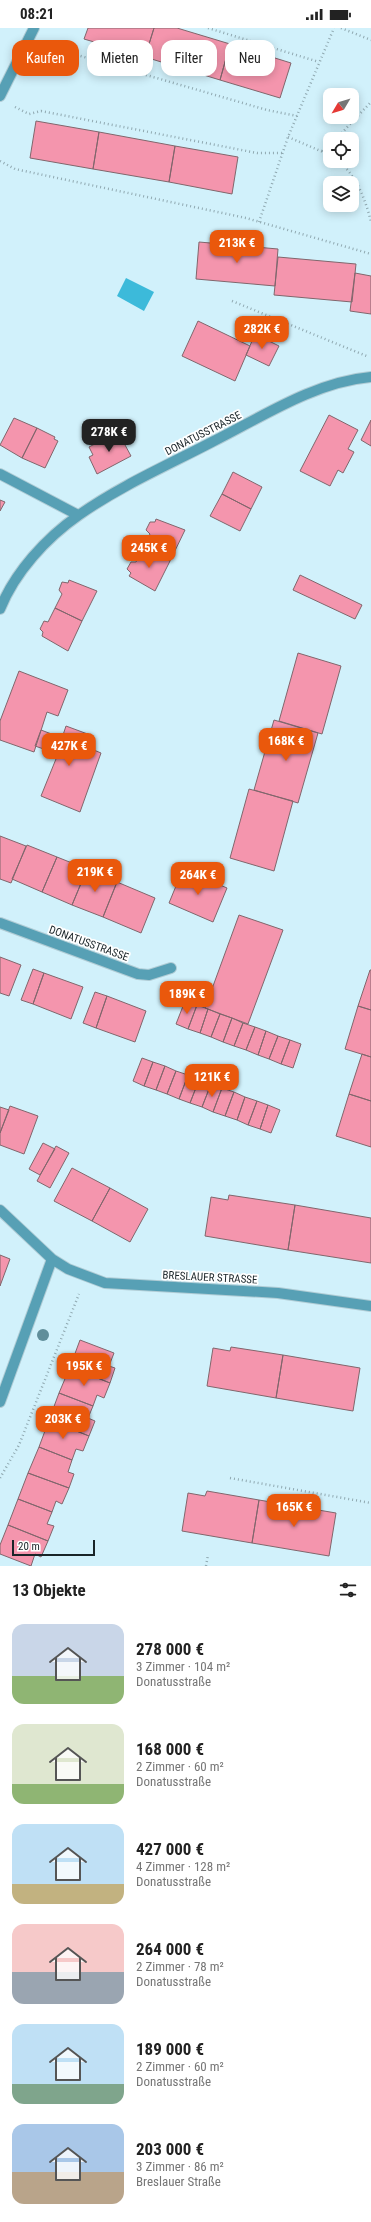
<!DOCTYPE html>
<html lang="de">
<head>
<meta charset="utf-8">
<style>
  :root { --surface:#fff; --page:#f2f2f2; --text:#222; --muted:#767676; --accent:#ea580c }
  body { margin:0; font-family:"Roboto Condensed",sans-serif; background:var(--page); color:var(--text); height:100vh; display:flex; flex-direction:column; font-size:15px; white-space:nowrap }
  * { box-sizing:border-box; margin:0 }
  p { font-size:13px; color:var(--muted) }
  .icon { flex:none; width:22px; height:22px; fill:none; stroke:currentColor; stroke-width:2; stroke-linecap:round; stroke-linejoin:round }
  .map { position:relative; height:1538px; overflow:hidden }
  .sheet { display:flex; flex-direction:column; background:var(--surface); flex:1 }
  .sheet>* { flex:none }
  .hud { position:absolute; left:12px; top:12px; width:347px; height:36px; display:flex; gap:8px }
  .needle { width:26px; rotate:232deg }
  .fabs { position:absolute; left:323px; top:60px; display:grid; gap:8px }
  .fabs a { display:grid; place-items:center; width:36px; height:36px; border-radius:8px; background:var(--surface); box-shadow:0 2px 10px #0003; font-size:20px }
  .scale { position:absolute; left:12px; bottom:10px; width:83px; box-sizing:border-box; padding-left:4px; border:2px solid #192428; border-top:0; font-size:11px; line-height:14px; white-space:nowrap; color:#192428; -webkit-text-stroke:3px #fff; paint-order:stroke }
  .price { position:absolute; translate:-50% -34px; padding:0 9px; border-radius:8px; background:var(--accent); color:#fff; font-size:13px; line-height:26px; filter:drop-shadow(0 1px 2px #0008) }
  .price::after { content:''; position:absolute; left:50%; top:24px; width:12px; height:9px; margin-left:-6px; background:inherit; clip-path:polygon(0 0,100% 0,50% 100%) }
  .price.current { background:#222; color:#fff }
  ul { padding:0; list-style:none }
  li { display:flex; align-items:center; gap:12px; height:100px; padding:0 12px }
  li span { display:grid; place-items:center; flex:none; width:112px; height:80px; border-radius:12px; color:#555 }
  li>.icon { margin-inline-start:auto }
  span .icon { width:48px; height:48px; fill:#fffc; stroke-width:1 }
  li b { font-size:17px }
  h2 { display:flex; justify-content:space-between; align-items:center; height:48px; padding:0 12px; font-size:17px }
  .pill { padding:0 14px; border-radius:12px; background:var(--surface); box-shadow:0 2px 10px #0003; font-size:14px; line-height:36px }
  .pill.current { background:var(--accent); color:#fff }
  .status { display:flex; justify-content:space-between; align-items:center; height:28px; padding:0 20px; background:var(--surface); direction:ltr }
  .status svg { height:11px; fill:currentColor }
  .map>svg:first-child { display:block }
</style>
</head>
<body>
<div class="status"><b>08:21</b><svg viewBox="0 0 49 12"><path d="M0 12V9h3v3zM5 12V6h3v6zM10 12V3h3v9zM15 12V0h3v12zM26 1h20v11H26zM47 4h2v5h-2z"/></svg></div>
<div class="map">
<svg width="371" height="1538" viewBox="0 0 371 1538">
  <rect width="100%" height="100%" fill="#d1f1fb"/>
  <path fill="#3cbada" d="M126,250l28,14 -10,19 -27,-15z"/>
  <path fill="#f495ad" stroke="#81666c" d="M88,0h66l-9,29 -61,-18z
    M154,0h23l53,16 -10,36 -75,-23z
    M230,16l61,19 -11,35 -60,-18z
    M36,93l63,11 -6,37 -63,-11z
    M99,104l76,14 -6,36 -76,-13z
    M175,118l63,11 -6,37 -63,-12z
    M199,214l79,7 -3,37 -79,-7z
    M278,229l78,7 -4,38 -78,-7z
    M355,245l16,3v38l-21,-3z
    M198,293l52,25 -15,35 -53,-25z
    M255,306l24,12 -10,20 -23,-11z
    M329,387l29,15 -10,19 6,3 -11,21 -5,-3 -8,16 -30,-15z
    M14,390l23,10 -15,30 -22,-13z
    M371,392v26l-10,-6z
    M37,400l18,9 -1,2 4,2 -13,27 -23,-10z
    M118,404l13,24 -34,18 -8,-17 4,-2 -4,-8z
    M233,444l29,15 -11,22 -29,-15z
    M222,466l29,15 -11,22 -30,-15z
    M0,472l5,2 -5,9z
    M156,491l29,11 -15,31 -27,-13 7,-14 -4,-4 4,-8h5z
    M143,520l27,13 -15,30 -26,-15 2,-3 -4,-4 4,-7h5z
    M300,547l62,30 -7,14 -62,-29z
    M69,552l28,11 -15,30 -27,-13 7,-14 -3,-4 3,-8 6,1z
    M55,580l27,13 -14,30 -26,-15 1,-4 -3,-3 4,-8 4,1z
    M298,625l43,13 -19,68 -43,-13z
    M19,643l49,19 -10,26 -11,-4 -13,40 -34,-12v-19z
    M274,692l44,13 -20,70 -44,-13z
    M66,698l27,10 -4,12 12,5 -21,59 -39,-16 17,-42 -23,-8 6,-16 21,8z
    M249,761l44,12 -19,70 -44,-13z
    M0,808l26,10 -15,37 -11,-4z
    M27,817l30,12 -15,35 -30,-13z
    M57,829l30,12 -15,36 -30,-13z
    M87,841l30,13 -14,35 -31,-12z
    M183,841l44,19 -14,34 -44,-19z
    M117,854l38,16 -14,35 -38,-16z
    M239,887l44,15 -35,94 -43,-16z
    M0,929l21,8 -12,31 -9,-3z
    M33,941l11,4 -11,31 -12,-4z
    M370,942h1v40l-13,-4z
    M44,945l39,14 -12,32 -38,-15z
    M95,964l12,4 -11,32 -13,-5z
    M107,968l39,15 -11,31 -39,-14z
    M185,973l12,4 -9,24 -12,-5z
    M197,977l11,4 -8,24 -12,-4z
    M358,978l13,4v47l-26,-8z
    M208,981l12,5 -9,23 -11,-4z
    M220,986l12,4 -9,24 -12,-5z
    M232,990l11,5 -9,23 -11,-4z
    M243,995l12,4 -9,23 -12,-4z
    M255,999l11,4 -8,24 -12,-5z
    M266,1003l12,5 -9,23 -11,-4z
    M278,1008l12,4 -9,24 -12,-5z
    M290,1012l11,4 -8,24 -12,-4z
    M362,1026l9,3v44l-22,-7z
    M142,1030l11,4 -9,24 -11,-5z
    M153,1034l12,4 -9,24 -12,-4z
    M165,1038l11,5 -9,23 -11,-4z
    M176,1043l12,4 -9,24 -12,-5z
    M188,1047l11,5 -9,23 -11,-4z
    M199,1052l12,4 -9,23 -12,-4z
    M211,1056l11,4 -9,24 -11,-5z
    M222,1060l12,4 -9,24 -12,-4z
    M234,1064l11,5 -8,23 -12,-4z
    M349,1066l22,7v46l-35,-11z
    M245,1069l12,4 -9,24 -11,-5z
    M257,1073l11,4 -8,24 -12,-4z
    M268,1077l12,5 -9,23 -11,-4z
    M10,1078l28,10 -14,38 -24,-9v-12z
    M0,1079l9,3 -9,23z
    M43,1115l12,6 -15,26 -11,-6z
    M56,1118l13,7 -19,35 -13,-7z
    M72,1140l38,20 -18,33 -38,-20z
    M110,1160l38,21 -18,33 -38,-21z
    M229,1167l66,10 -7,45 -83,-14 6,-39 17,3z
    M295,1177l76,13v45l-83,-13z
    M0,1227l10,4 -10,27z
    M80,1312l34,13 -5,13 6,2 -5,15 -40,-16z
    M231,1319l52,8 -7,43 -69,-12 6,-38 17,3z
    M283,1327l77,13 -7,43 -77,-13z
    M70,1339l40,16 -6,15 -7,-3 -4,11 -34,-13z
    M59,1365l34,13 -5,12 7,3 -6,15 -40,-16z
    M49,1392l40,16 -6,15 -7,-2 -4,11 -33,-13z
    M39,1419l33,13 -4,12 6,2 -5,14 -41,-15z
    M28,1445l41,15 -7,16 -6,-3 -4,11 -34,-13z
    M207,1463l52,9 -7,43 -70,-12 6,-38 17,3z
    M18,1471l34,13 -5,12 7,2 -6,15 -40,-16z
    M259,1472l77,13 -7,43 -77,-13z
    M8,1497l40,16 -7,16 -6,-3 -4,12 -31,-12v-9z"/>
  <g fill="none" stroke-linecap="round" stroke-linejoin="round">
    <defs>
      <path id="minor" d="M0,68l34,-68
        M0,446l78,41
        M0,581c15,-37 46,-71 79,-94 41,-29 89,-50 133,-73 50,-25 102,-60 159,-65
        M0,895l138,51 11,1 22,-7
        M0,1182l52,49 16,10 37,14 173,10 93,13
        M0,1374l52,-143"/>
    </defs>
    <use href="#minor" stroke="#b0ccd5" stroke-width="12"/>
    <path stroke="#90a9b1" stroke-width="2.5" stroke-dasharray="1 3" stroke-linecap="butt" d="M208,0l111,34
      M341,0l30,12
      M46,18l221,64 30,6
      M15,79l14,7 12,-3 216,42h25
      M288,109l42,18
      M336,111l35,-37
      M322,123l8,-7
      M0,133l15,8 231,49 125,36
      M338,133c18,13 28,40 33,61
      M259,194l29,-85 46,-109
      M232,273l137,56
      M0,1450l19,-33 60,-151
      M230,1450l141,25
      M206,1538l2,-11"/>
    <use href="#minor" stroke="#57a0b5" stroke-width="10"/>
  </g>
  <circle fill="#608e9a" cx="43" cy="1307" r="6"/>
  <g text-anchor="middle" stroke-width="3.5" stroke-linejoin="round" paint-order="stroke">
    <g font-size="11" fill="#192428" stroke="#fff">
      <text transform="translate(203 405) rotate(-27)" y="4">DONATUSSTRASSE</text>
      <text transform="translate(89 915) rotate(20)" y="4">DONATUSSTRASSE</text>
      <text transform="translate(210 1249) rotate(3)" y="4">BRESLAUER STRASSE</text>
    </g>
  </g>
</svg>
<div class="fabs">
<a><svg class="needle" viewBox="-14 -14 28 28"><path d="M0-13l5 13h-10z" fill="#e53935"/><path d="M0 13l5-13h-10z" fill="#767676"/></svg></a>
<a><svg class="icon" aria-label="locate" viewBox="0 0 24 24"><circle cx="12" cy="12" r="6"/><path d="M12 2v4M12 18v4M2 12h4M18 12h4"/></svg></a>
<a><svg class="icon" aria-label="layers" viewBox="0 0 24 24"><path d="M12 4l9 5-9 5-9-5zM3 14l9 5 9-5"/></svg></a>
</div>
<div class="scale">20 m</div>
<b class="price" style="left:237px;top:236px">213K €</b>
<b class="price" style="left:262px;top:322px">282K €</b>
<b class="price current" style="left:109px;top:425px">278K €</b>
<b class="price" style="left:149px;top:541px">245K €</b>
<b class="price" style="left:286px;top:734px">168K €</b>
<b class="price" style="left:69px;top:739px">427K €</b>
<b class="price" style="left:95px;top:865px">219K €</b>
<b class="price" style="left:198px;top:868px">264K €</b>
<b class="price" style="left:187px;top:987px">189K €</b>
<b class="price" style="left:212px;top:1070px">121K €</b>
<b class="price" style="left:84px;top:1359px">195K €</b>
<b class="price" style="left:63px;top:1412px">203K €</b>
<b class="price" style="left:294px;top:1500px">165K €</b>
<div class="hud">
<a class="pill current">Kaufen</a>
<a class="pill">Mieten</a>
<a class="pill">Filter</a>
<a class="pill">Neu</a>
</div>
</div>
<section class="sheet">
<h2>13 Objekte<svg class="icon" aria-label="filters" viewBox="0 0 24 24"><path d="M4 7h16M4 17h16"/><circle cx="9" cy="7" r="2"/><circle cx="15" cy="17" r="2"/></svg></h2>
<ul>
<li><span style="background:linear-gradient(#c9d6e8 65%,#8fb573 0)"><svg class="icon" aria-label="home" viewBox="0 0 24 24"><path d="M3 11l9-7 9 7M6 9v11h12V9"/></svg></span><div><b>278 000 €</b><p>3 Zimmer · 104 m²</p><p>Donatusstraße</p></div></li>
<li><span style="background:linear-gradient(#dfe7d0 75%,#8fb573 0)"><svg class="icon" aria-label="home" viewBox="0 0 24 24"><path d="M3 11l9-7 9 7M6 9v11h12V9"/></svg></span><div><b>168 000 €</b><p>2 Zimmer · 60 m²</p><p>Donatusstraße</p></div></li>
<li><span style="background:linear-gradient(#bfe0f5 75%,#c2b280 0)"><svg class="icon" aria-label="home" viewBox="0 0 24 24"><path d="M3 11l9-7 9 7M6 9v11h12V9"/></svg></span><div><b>427 000 €</b><p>4 Zimmer · 128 m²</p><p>Donatusstraße</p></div></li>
<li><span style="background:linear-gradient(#f6c9c9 60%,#9aa5b1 0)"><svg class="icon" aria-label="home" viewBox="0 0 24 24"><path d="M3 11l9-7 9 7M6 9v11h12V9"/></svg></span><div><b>264 000 €</b><p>2 Zimmer · 78 m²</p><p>Donatusstraße</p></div></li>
<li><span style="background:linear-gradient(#bfe0f5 75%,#7fa58c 0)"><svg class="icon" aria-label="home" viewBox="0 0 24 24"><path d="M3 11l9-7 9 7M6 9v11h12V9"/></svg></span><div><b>189 000 €</b><p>2 Zimmer · 60 m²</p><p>Donatusstraße</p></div></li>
<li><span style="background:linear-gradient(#a9c7e8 60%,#b9a48a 0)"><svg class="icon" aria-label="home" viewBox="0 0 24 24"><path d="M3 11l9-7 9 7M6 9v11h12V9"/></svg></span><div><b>203 000 €</b><p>3 Zimmer · 86 m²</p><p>Breslauer Straße</p></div></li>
</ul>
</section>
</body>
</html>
